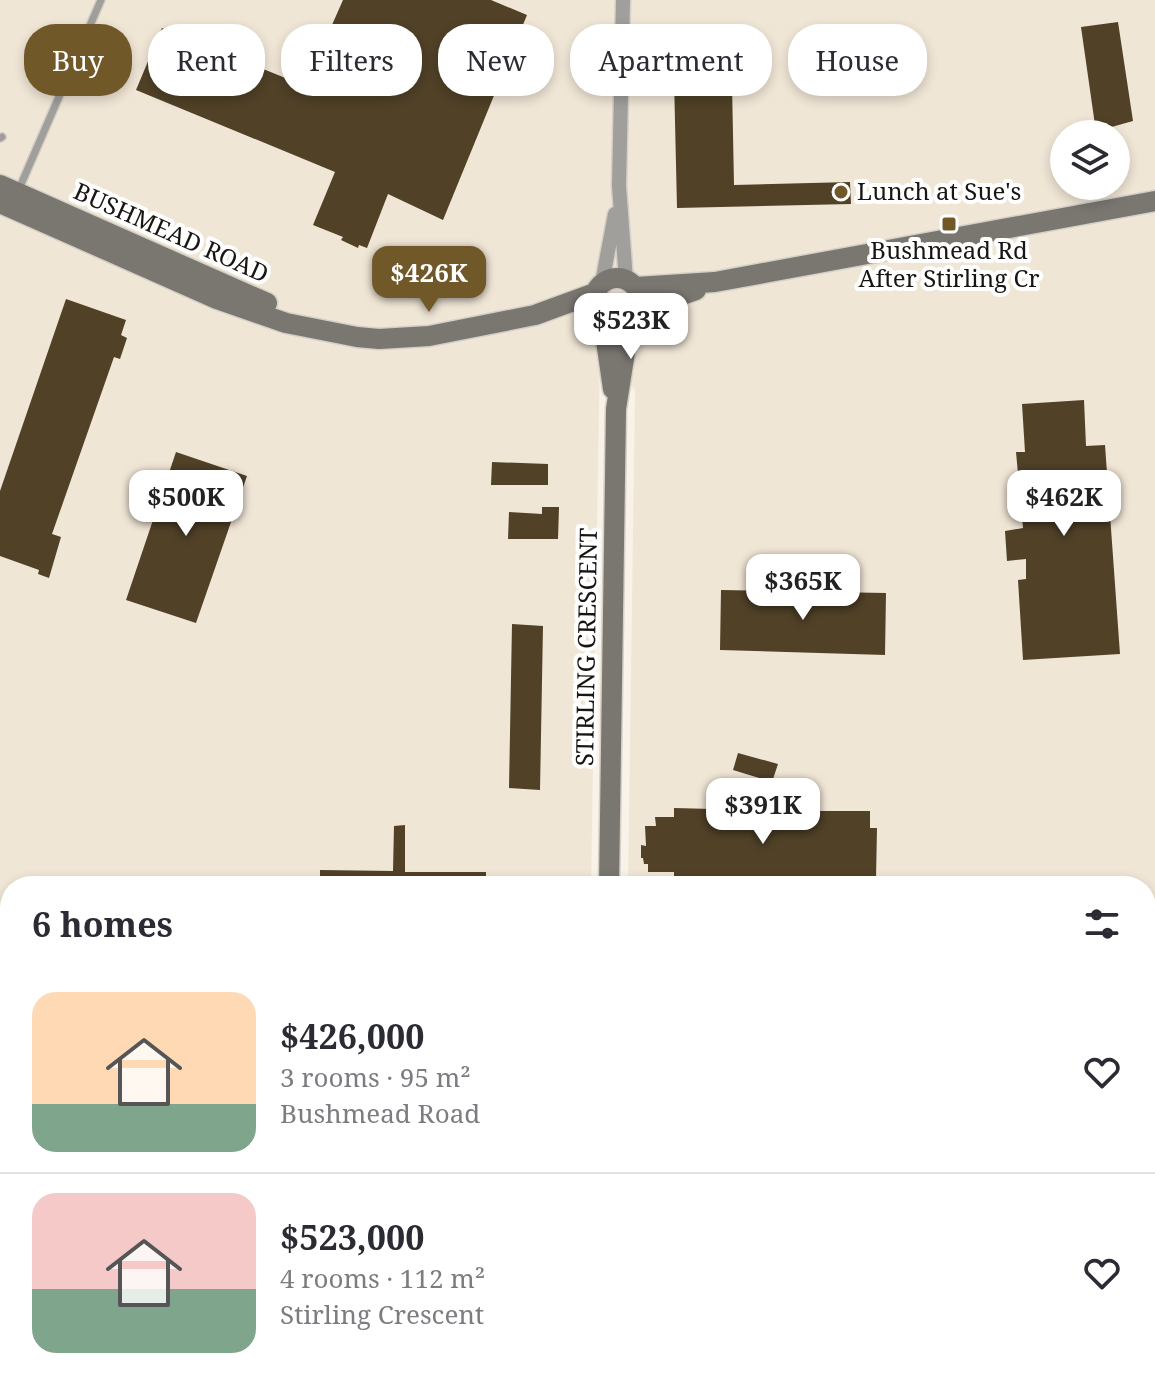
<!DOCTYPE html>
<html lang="en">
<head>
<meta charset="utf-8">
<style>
  :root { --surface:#fff; --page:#f7f7f7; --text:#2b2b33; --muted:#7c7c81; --line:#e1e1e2; --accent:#715829 }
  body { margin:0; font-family:"Noto Serif",serif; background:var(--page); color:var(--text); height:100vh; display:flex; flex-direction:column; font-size:30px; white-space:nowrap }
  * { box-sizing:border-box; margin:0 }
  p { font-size:26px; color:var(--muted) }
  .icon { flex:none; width:44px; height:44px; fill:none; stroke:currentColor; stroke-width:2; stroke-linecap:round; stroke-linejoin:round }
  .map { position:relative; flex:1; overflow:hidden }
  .details { position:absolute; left:0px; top:876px; width:1156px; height:514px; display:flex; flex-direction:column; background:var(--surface); border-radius:32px 32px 0 0; box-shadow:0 4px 12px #0003 }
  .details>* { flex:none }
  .guide { position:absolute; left:24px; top:24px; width:1108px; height:72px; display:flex; gap:16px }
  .controls { position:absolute; left:1050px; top:120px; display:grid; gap:16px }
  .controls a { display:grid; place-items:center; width:80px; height:80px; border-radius:50%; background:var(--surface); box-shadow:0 4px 12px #0003; font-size:40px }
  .price { position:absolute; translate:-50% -68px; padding:0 18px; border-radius:16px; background:#fff; color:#222; font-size:26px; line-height:52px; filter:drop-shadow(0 2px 4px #0008) }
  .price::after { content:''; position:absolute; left:50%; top:48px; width:24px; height:18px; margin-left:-12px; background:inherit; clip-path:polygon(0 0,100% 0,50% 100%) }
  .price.on { background:var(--accent); color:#fff }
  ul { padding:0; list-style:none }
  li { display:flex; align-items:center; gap:24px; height:200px; padding:0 32px }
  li+li { border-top:2px solid var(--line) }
  li span { display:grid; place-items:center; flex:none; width:224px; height:160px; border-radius:24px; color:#555 }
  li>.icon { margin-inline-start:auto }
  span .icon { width:96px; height:96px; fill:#fffc; stroke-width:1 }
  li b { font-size:34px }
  h2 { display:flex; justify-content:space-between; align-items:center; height:96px; padding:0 32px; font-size:34px }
  .pill { padding:0 28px; border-radius:32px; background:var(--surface); box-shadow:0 4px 12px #0003; font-size:28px; line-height:72px }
  .pill.on { background:var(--accent); color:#fff }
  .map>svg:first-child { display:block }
</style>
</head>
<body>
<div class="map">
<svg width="1155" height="1389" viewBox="0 0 1155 1389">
  <rect width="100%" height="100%" fill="#f8f2e9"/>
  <path fill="#f0e6d6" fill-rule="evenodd" d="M0,0h1155v1389h-535v-9h526v-494h-518l7,-496 -35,-41 -9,537h-581v494h568l-1,9h-577zM1064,134h52v52h-52z"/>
  <path fill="#504127" d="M343,0h148l36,15 -84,205 -55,-26 -21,54 -8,-3 -1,3 -17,-8 2,-3 -30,-12 22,-53 -199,-82 26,-62 143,58z
    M1118,22l15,99 -25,7 -1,-5 -12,2 -14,-98z
    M731,33l3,152 116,-3 1,22 -174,4 -4,-173z
    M66,299l60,21 -5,15 6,3 -7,21 -6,-2 -62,177 9,3 -12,41 -11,-4 1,-4 -39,-14v-65z
    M1084,400l2,46 19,-1 15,209 -97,6 -5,-80 8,-1v-20l-19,2 -2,-30 18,-3 -7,-76h9l-3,-48z
    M176,452l71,24 -51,147 -70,-23z
    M492,462l56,2v21h-57z
    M542,507h17l-1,32h-50l1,-27 33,2z
    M721,590l165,3 -1,62 -165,-5z
    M512,624l31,2 -3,164 -31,-2z
    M738,753l40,11 -6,18 -39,-12z
    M751,792l31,1 -1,18h89v17h7l-1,51h-7l-1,7h-194v-14h-26v-8h-4l-1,-6h-2v-13l5,1 -1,-20h11l-1,-9h19v-9l77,2z
    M405,825v47h81v14h-166v-16l73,1 1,-45z"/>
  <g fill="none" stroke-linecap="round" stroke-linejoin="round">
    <defs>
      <path id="lane" d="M0,138l2,-1
        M19,189l82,-189"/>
      <path id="street" d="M623,0l-4,186 7,94
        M602,283l13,-69
        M0,1289l10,-2"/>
      <path id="secondary" d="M0,185l267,118
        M0,203l217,96 69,24 71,14 22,2 50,-3 106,-21 60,-22
        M594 301a23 23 0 1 1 46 0a23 23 0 1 1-46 0Z
        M636,287l79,-5 440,-81
        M639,310l57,-20
        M603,320l10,69
        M609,886l7,-477 10,-63v-23
        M601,1389v-9"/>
    </defs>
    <use href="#lane" stroke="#d4cfc7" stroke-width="10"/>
    <use href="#street" stroke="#d4cfc7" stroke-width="17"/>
    <use href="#secondary" stroke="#d4cfc7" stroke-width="23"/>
    <use href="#lane" stroke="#a19f9b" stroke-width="7"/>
    <use href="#street" stroke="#a19f9b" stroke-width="14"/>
    <use href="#secondary" stroke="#7a7771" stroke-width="20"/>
  </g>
  <g fill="#715829" stroke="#fff" stroke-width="3">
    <circle cx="841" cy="192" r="8"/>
    <rect x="941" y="216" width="16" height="16" rx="4"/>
  </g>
  <g text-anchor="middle" stroke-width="8" stroke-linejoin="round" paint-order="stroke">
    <g font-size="24" fill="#181613" stroke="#fff" text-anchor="start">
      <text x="857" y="200">Lunch at Sue's</text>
      <text x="949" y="259" text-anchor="middle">Bushmead Rd<tspan x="949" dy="28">After Stirling Cr</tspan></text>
    </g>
    <g font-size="24" fill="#181613" stroke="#fff">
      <text transform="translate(171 233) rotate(24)" y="8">BUSHMEAD ROAD</text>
      <text transform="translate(587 647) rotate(-89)" y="8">STIRLING CRESCENT</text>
    </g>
  </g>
</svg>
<div class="controls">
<a><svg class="icon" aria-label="layers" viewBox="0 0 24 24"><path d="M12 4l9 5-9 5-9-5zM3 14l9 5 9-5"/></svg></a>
</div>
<b class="price on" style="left:429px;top:314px">$426K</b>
<b class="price" style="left:631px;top:361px">$523K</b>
<b class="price" style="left:186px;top:538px">$500K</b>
<b class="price" style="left:1064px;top:538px">$462K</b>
<b class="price" style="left:803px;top:622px">$365K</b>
<b class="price" style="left:763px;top:846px">$391K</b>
<div class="guide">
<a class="pill on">Buy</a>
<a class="pill">Rent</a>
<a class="pill">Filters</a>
<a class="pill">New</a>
<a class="pill">Apartment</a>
<a class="pill">House</a>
</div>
<section class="details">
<h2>6 homes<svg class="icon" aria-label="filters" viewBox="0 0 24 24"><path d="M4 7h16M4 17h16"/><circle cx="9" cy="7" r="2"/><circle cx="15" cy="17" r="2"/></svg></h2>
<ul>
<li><span style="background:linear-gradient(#ffd9b3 70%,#7fa58c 0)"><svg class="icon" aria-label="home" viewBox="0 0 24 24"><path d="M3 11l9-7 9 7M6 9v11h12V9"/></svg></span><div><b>$426,000</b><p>3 rooms · 95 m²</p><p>Bushmead Road</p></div><svg class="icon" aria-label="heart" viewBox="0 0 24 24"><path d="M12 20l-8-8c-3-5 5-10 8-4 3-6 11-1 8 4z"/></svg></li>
<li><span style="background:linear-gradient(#f6c9c9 60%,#7fa58c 0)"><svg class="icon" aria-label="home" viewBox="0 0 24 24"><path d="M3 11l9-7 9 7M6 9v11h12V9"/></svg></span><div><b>$523,000</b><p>4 rooms · 112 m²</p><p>Stirling Crescent</p></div><svg class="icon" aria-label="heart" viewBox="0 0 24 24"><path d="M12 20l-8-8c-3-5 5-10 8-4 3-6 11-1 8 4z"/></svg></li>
</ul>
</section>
</div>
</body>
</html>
